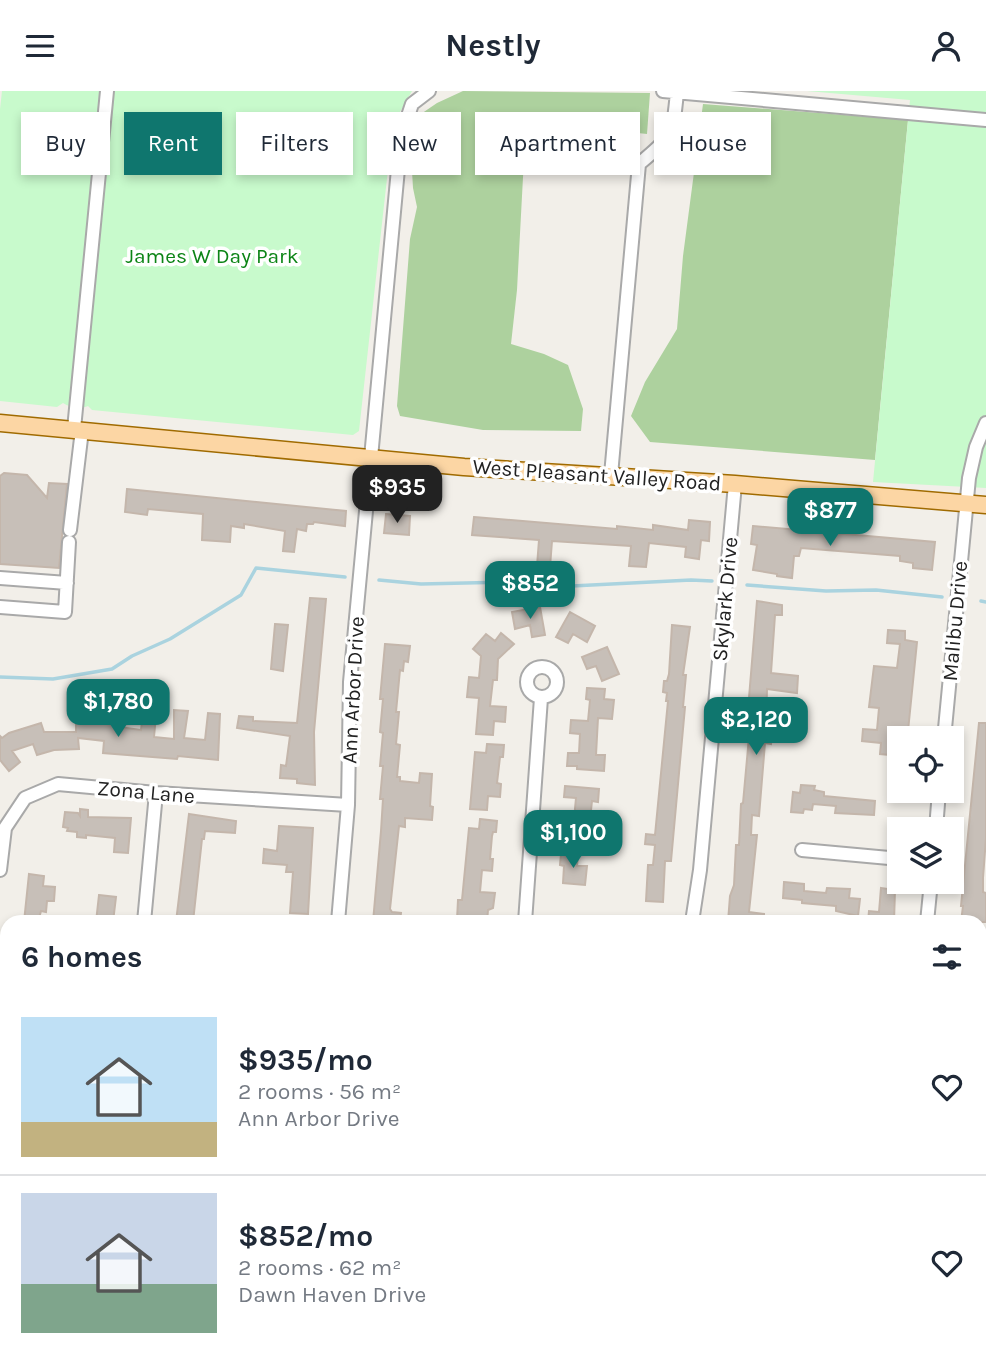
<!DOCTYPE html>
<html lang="en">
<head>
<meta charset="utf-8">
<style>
  :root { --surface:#fff; --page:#f2f2f3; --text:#1f2937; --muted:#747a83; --line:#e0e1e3; --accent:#0f766e }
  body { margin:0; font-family:Karla,sans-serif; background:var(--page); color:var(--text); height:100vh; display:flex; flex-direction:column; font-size:26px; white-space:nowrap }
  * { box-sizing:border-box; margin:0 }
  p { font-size:23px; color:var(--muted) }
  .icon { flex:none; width:38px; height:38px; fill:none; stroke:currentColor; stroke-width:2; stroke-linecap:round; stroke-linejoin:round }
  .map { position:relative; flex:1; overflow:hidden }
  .panel { position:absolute; left:0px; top:824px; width:987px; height:450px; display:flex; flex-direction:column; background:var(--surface); border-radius:21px 21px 0 0; box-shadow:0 4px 10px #0003 }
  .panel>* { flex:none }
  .hud { position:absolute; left:21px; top:21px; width:945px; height:63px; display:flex; gap:14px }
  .tools { position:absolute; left:887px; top:635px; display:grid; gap:14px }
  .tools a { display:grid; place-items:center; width:77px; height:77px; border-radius:0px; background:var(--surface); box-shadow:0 4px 10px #0003; font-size:35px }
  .price { position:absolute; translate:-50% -60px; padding:0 16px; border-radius:14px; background:var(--accent); color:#fff; font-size:23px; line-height:46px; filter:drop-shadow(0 2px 4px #0008) }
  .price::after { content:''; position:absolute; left:50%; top:42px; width:21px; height:16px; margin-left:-10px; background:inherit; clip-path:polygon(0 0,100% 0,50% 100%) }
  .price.active { background:#222; color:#fff }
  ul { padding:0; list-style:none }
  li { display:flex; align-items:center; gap:21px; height:175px; padding:0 21px }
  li+li { border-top:2px solid var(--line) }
  li span { display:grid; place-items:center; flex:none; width:196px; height:140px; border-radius:0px; color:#555 }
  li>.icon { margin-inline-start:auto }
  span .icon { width:84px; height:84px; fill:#fffc; stroke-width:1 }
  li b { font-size:30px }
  h2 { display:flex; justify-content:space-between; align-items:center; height:84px; padding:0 21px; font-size:30px }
  .tag { padding:0 24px; border-radius:0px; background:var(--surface); box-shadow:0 4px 10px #0003; font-size:24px; line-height:63px }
  .tag.active { background:var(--accent); color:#fff }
  header { display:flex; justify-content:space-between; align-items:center; height:91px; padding:0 21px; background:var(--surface); font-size:32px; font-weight:700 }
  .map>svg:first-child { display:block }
</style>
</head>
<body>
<header><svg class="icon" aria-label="menu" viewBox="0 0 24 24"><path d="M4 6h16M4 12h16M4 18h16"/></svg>Nestly<svg class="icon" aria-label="person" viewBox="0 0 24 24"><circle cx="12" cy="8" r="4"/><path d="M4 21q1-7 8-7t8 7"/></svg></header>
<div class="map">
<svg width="986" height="1273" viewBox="0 0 986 1273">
  <rect width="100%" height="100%" fill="#f2efe9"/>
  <path fill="#add19e" d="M463,0l187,2 -3,41 -121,-13 -9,169 -6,54 33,10 24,11 15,44 -2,22 -98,-1 -83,-14 -3,-10 13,-167 7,-32 -4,-19 -2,-34 7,-38 19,-13z
    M703,13l205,16 -33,340 -225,-18 -19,-26 14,-34 32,-53 6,-73z"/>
  <path fill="#c8facc" d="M2,0h410l-19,33 -34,307 -6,4 -261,-25 -4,-4c-7,3 -18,2 -25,-3l-6,4 -57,-6v-292z
    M807,0h179v397l-113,-6 37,-382z"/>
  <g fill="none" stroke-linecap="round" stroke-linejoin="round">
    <path stroke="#aad3df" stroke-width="3.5" d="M379,489l42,4 94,-2 57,4 119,-6 21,1
      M747,494l79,6 50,-1 66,7
      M981,510l5,1
      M0,586l53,2 59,-10 20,-13 38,-17 71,-44 15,-27 89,9"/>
  </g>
  <path fill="#c7bfb8" stroke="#c4b6ab" stroke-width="2" d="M239,53l9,1 -1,11h4l-1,13 -13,-2z
    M4,382l23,2 20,23 2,-15 18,1 -8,84 -59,-4v-88z
    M127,398l219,22 -1,15 -31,-4 -1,2h-6l-1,7 -9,-2 -3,23 -11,-1 2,-20 -41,-7v4l-13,-2 -1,16 -28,-2 1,-26 -55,-5 -1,6 -22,-3z
    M386,423l24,2 -1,19 -25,-2z
    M474,426l143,12v-3l36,4v-5l35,5 1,-10 21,2 -1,19 -8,-1 -2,19 -14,-2 1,-10 -37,-4 -3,24 -17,-1 2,-20 -79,-5 -2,26 -13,-1 2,-26 -67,-5z
    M753,435l182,16 -3,28 -19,-2v-5l-13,-2v-5l-99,-8 -2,8h-5l-2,22 -15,-2v-2l-24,-4 4,-25 -6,-1z
    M310,507l16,1 -12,133 1,53 -18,-2v-4l-17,-1 1,-13 5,1 4,-30 -53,-8 2,-12 14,1v4l44,2z
    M757,510l25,4v10h-7l-4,58 27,3 -1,17 -30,-4 -1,37h3l-1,8 4,1 -1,9 -6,-1 -6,73 -7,-1 -1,20h6l-8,77 15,2v8h-36l2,-26 4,-11 2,-40h3l2,-41 2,-1 5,-55 3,-38h-3z
    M540,516l5,28 -13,2 -2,-12 -15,4 -3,-17z
    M570,521l25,14 -8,16 -14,-8 -5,9 -12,-6z
    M275,533l13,1 -5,46 -12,-2z
    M672,534l18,2 -7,48h3l-3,32h2l-14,154h-6l-2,41 -17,-1 2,-36h5l2,-20 -10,-1 1,-10 9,1 13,-134h-2l1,-8 -4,-1 1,-11h3l2,-7z
    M888,539l17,1v9l12,2 -9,89 -8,-1v26l-20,-2 1,-11 -19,-2 1,-12 14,1 2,-22 -10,-1 5,-41 23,2 3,-24 -13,-1z
    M501,542l13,11 -16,15 -1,21h-4l-3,26 16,1 -1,15 -11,-1 -1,14 -17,-1 3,-36 -12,-1 2,-20 10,1 2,-22 -8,-7 13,-15 9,7z
    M385,553l25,2 -2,16 -4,-1 -1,10 -3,-1 -4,42h3l-3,32 4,1 -3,32h3v4l19,2 1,-10 12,1 -2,32 3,1 -1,13 -27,-2v9l-6,-1 -9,83 2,3 9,1 -1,9h-27l8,-91 2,-32h-3l3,-33h-3l3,-33 -3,-1 3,-33h-3z
    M607,556l12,27 -17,7 -6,-15 -9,3 -5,-12z
    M587,597l18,1 -1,10 10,1 -2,19 -14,-1 -2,37h9l-1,16 -27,-2v-3h-10l1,-13h11l1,-19 -10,-1 1,-13 17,1 2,-21 -4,-1z
    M144,613l13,1 -3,32 20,2v-29l14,1 -4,27 21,2 3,-27 12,1 -2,46 -40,-4 -1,3 -74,-6 1,-12 -26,-3 1,11 -25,1 -17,5 -4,-11 -21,7 8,11 -11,9 -9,-11v-24l2,2 7,-5 32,-10 3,9h32v-26l10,1 1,15 32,3v2l22,3z
    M979,632h7v115l-3,40v14l3,1v29h-25l2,-16h-2z
    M487,653l17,1 -1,12h-3l-3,26 4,1 -1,13 -12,-1 -1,14 -17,-1 5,-57 11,1z
    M801,694l14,1 -1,4 10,2v4l51,5 -1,14 -39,-2 1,-7 -23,-2 -1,6 -8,-1 -1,4 -12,-1 2,-20 7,1z
    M565,695l34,3 -1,13 -6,-1 -5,47 -17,-1 2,-16 -11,-1 1,-12 12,1 2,-21 -12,-1z
    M80,718l8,1v7l43,1 -3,35 -14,-1 1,-14 -29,-3v3l-9,-1v-5l-10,-1 1,-3 -5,-1 2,-15 13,1 2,3z
    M189,723l47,7 -1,12 -30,-2 -1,8h-2l-9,83h-17z
    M480,728l17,2 -1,11h-3l-1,4 -2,23h3l-1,12 -10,-1 -2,22 15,1 -2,15 -5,2 -1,12 -30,-2 1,-20h4l7,-72 10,1z
    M279,735l34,2 -5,86 -18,-1 3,-41h-7l1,-7 -24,-2 1,-14 13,2z
    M561,763l17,1 -1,11h10l-2,19 -22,-2 1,-17 -4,-1z
    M29,783l15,2 -1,10 12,1 -1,14h-7l-1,11 -5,-1 -3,11h-14z
    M784,791l20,2v7l22,2 1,-5 23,1 -1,9 11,1 -2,17 -22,-5v-5l-34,-3v-3l-19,-2z
    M881,797l14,2 -1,32h-26l1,-11 10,1z
    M99,804l17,2 -3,25h-17z"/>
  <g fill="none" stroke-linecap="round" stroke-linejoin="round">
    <defs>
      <path id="minor" d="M663,0l323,29
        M74,338l33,-338
        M611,384l28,-311c33,-28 34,-29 38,-72
        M70,439l12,-100
        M0,487l67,5
        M0,516l65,5 4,-70
        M527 591a15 15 0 1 1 30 0a15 15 0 1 1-30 0Z
        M944,648l25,-261 7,-31 10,-24
        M936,738l3,-38
        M802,759l98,9
        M0,779l5,-42 20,-30 33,-14 98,9 192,12
        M144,831l12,-129
        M338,831l10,-117 2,-123 51,-545 11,-33 17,-13
        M525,831l16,-224
        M692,831l8,-52 35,-386
        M927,831l4,-40
        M980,979l6,1
        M106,1273v-6
        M299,1273l1,-6
        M499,1273l1,-6
        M694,1273v-6
        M887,1273v-6"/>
      <path id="major" d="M0,332l464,44 271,17 251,21"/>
    </defs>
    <use href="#minor" stroke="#a9a9a9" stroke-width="16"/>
    <use href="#major" stroke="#a06b00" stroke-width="19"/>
    <use href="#minor" stroke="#fff" stroke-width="12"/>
    <use href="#major" stroke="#fcd6a4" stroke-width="16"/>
  </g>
  <g text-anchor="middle" stroke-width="7" stroke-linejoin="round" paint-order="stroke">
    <g font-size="21" fill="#0c8416" stroke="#fff">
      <text x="212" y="172">James W Day Park</text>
    </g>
    <g font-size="21" fill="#222" stroke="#fff">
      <text transform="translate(597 384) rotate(4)" y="7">West Pleasant Valley Road</text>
      <text transform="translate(725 508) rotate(-85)" y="7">Skylark Drive</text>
      <text transform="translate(955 530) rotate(-85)" y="7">Malibu Drive</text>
      <text transform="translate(353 599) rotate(-87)" y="7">Ann Arbor Drive</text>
      <text transform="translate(146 701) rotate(5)" y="7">Zona Lane</text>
    </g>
  </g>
</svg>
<div class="tools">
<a><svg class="icon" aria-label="locate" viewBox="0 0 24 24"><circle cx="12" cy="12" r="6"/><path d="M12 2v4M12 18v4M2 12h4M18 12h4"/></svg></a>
<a><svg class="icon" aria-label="layers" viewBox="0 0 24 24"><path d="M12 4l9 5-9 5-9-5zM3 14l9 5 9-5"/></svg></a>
</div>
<b class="price active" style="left:397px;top:434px">$935</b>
<b class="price" style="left:830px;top:457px">$877</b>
<b class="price" style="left:530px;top:530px">$852</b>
<b class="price" style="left:118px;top:648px">$1,780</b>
<b class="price" style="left:756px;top:666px">$2,120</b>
<b class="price" style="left:573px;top:779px">$1,100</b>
<div class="hud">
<a class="tag">Buy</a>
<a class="tag active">Rent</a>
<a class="tag">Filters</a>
<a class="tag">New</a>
<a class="tag">Apartment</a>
<a class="tag">House</a>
</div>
<section class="panel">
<h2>6 homes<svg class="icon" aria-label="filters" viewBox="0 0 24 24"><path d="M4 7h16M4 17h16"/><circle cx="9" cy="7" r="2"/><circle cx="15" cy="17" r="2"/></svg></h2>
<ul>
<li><span style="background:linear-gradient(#bfe0f5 75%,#c2b280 0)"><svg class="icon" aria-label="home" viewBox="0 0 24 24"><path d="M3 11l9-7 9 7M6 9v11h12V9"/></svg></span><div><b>$935/mo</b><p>2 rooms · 56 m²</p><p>Ann Arbor Drive</p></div><svg class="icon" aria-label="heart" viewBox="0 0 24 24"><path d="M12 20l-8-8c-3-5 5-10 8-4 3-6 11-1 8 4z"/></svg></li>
<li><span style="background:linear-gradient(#c9d6e8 65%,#7fa58c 0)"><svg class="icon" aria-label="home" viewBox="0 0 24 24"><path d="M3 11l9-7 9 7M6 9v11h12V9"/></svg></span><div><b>$852/mo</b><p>2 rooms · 62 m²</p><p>Dawn Haven Drive</p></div><svg class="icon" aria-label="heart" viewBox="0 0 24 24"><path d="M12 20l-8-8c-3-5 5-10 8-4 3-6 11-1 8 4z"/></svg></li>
</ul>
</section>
</div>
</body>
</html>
